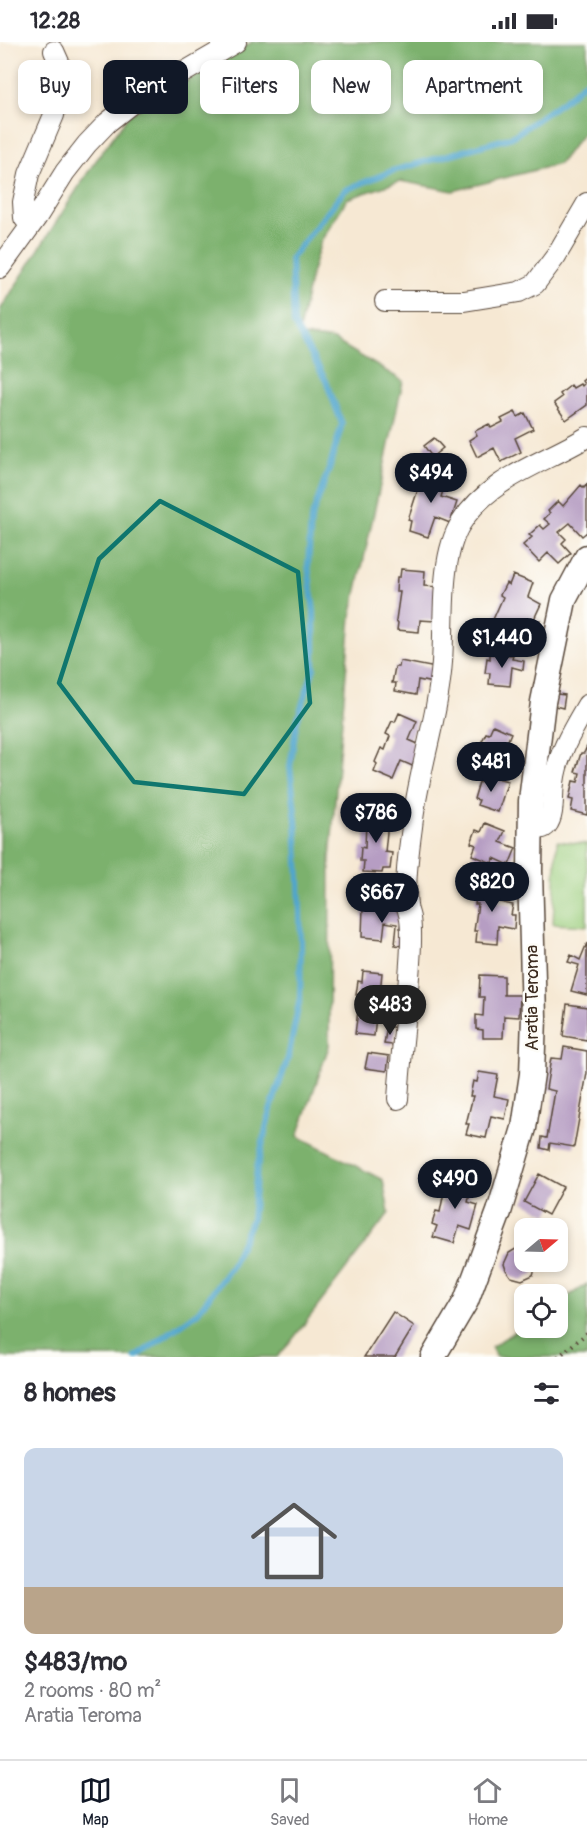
<!DOCTYPE html>
<html lang="en">
<head>
<meta charset="utf-8">
<style>
  :root { --surface:#fff; --page:#f7f7f7; --text:#2b2b33; --muted:#7c7c81; --line:#e1e1e2; --accent:#111827 }
  body { margin:0; font-family:Pangolin,sans-serif; background:var(--page); color:var(--text); height:100vh; display:flex; flex-direction:column; font-size:22px; white-space:nowrap }
  * { box-sizing:border-box; margin:0 }
  p { font-size:20px; color:var(--muted) }
  .icon { flex:none; width:33px; height:33px; fill:none; stroke:currentColor; stroke-width:2; stroke-linecap:round; stroke-linejoin:round }
  .map { position:relative; height:1315px; overflow:hidden }
  .details { display:flex; flex-direction:column; background:var(--surface); flex:1 }
  .details>* { flex:none }
  .top-card { position:absolute; left:18px; top:18px; width:552px; height:54px; display:flex; gap:12px }
  .needle { width:39px; rotate:71deg }
  .controls { position:absolute; left:514px; top:1176px; display:grid; gap:12px }
  .controls a { display:grid; place-items:center; width:54px; height:54px; border-radius:12px; background:var(--surface); box-shadow:0 3px 9px #0003; font-size:30px }
  .price { position:absolute; translate:-50% -51px; padding:0 14px; border-radius:21px; background:var(--accent); color:#fff; font-size:20px; line-height:39px; filter:drop-shadow(0 2px 3px #0008) }
  .price::after { content:''; position:absolute; left:50%; top:36px; width:18px; height:14px; margin-left:-9px; background:inherit; clip-path:polygon(0 0,100% 0,50% 100%) }
  .price.selected { background:#222; color:#fff }
  ul { padding:0; list-style:none }
  li { display:grid; align-content:center; gap:12px; height:318px; padding:0 24px }
  li span { display:grid; place-items:center; height:186px; border-radius:12px; color:#555 }
  li>.icon { margin-inline-start:auto }
  span .icon { width:108px; height:108px; fill:#fffc; stroke-width:1 }
  li b { font-size:26px }
  h2 { display:flex; justify-content:space-between; align-items:center; height:72px; padding:0 24px; font-size:26px }
  .chip { padding:0 21px; border-radius:12px; background:var(--surface); box-shadow:0 3px 9px #0003; font-size:21px; line-height:54px }
  .chip.selected { background:var(--accent); color:#fff }
  .status { display:flex; justify-content:space-between; align-items:center; height:42px; padding:0 30px; background:var(--surface); direction:ltr }
  .status svg { height:16px; fill:currentColor }
  .tabs { display:flex; justify-content:space-around; align-items:center; height:84px; border-top:2px solid var(--line); background:var(--surface); font-size:16px; color:var(--muted) }
  .tabs a { display:grid; justify-items:center; gap:3px }
  .tabs .selected { color:var(--accent) }
  .map>svg:first-child { display:block }
</style>
</head>
<body>
<div class="status"><b>12:28</b><svg viewBox="0 0 49 12"><path d="M0 12V9h3v3zM5 12V6h3v6zM10 12V3h3v9zM15 12V0h3v12zM26 1h20v11H26zM47 4h2v5h-2z"/></svg></div>
<div class="map">
<svg width="587" height="1315" viewBox="0 0 587 1315">
  <rect width="100%" height="100%" fill="#fdfcf7"/>
  <filter id="ink" filterUnits="userSpaceOnUse"><feTurbulence type="fractalNoise" baseFrequency=".0167" numOctaves="2"/><feDisplacementMap in="SourceGraphic" scale="12" xChannelSelector="R" yChannelSelector="G"/><feConvolveMatrix kernelMatrix="1 2 1 2 8 2 1 2 1" color-interpolation-filters="sRGB"/></filter>
  <filter id="wash" filterUnits="userSpaceOnUse"><feTurbulence type="fractalNoise" baseFrequency=".008" numOctaves="4" result="noise"/><feDisplacementMap in="SourceGraphic" scale="24" xChannelSelector="R" yChannelSelector="G"/><feGaussianBlur stdDeviation="1.35" result="paint"/><feColorMatrix in="noise" values="0 0 0 0 0 0 0 0 0 0 0 0 0 0 0 0 0 1.4 0 .05"/><feComposite in="paint" operator="in"/></filter>
  <g filter="url(#wash)">
    <rect width="100%" height="100%" fill="#f6e8d3"/>
    <path fill="#9bce7e" stroke="#6b7c4e" stroke-width="1.5" d="M557,799l30,3v82l-34,-2z"/>
    <path fill="#7cb16d" stroke="#5c6e46" stroke-width="1.5" d="M252,0h335v86l-28,36 -106,27 -53,-10 -53,18 -26,42 -10,34 -13,60 36,5 69,41 -52,236 -21,242 -1,187 -31,90 85,44 6,33 -100,131 -12,13h-277v-1047l92,-144 37,-51z
      M587,1242v73h-91l-5,-10 34,-22v3h33v-25z"/>
    <g fill="none" stroke-linecap="round" stroke-linejoin="round">
      <path stroke="#50a5cc" stroke-width="6" d="M136,1315l61,-44 34,-46 21,-48 5,-51 13,-57 18,-53 12,-60 1,-55 -2,-62 -3,-60 -6,-54 7,-46 17,-53v-56l-6,-47 3,-46 19,-53 12,-42 -16,-43 -32,-57 -3,-66 54,-68 47,-19 120,-34 54,-38 21,-19"/>
    </g>
    <g id="blocks">
      <path fill="#b69dc3" d="M587,335v28l-21,15 -12,-17 8,-6 -2,-3 11,-9 2,3 7,-4 2,2 2,-2 -2,-3z
        M515,370l3,5 7,-4 8,16 -18,9 6,14 -20,10 -7,-14 -17,9 -8,-17 8,-5 -2,-4 14,-7 2,4 12,-6 -2,-3z
        M434,396l9,10 -11,9 -8,-11z
        M428,428l20,5 -7,22 16,5 -7,21 -15,-6 -7,20 -19,-6 2,-10 -3,-1 13,-40 3,2z
        M587,442v48l-5,4 -12,-13 -11,9 7,7 -4,4 9,10 -12,11 -11,-11 -9,9 -16,-17 9,-8 -3,-2 11,-10 4,4 6,-5 -6,-5 6,-6 -2,-2 10,-10 5,5 18,-21 3,3z
        M401,527l24,2 -1,15 14,1 -3,34 -15,-1 -1,12 -22,-2 1,-7 -2,-3 4,-28h-4l1,-15h3z
        M513,533l20,8 -5,14 13,7 -7,15 6,2 -7,16 -16,-6 -4,11 -21,-7 3,-10 -4,-1 12,-27 -3,-2 6,-12 3,2z
        M490,612l23,1 -1,4 12,2 -1,9 -11,-3 -2,19 -21,-2 1,-11h-5l2,-15 3,1z
        M400,619l36,7 -3,15 -15,-3 -2,15 -21,-4 1,-8h-4l3,-16h4z
        M557,652l8,1 -2,13 -8,-2z
        M399,671l18,8 -8,19 16,7 -8,21 -16,-7 -8,19 -19,-8 3,-8 -2,-2 6,-14 4,2 5,-14 -4,-2 6,-13 3,1z
        M493,683l18,8 -13,30 -17,-8 3,-6 -5,-2 7,-14 3,1z
        M587,704v69l-16,-4 2,-11 -4,-1 4,-18 5,1 2,-9 -5,-1 6,-19h3z
        M485,733l23,6 -10,31 -21,-7 2,-5 -5,-1 5,-17 4,1z
        M372,768l17,2 -4,40 7,1 -2,16h-7l-1,4 -19,-1 1,-11h-4l1,-14 4,1 1,-28 5,1z
        M485,781l20,8 -5,11 16,6 -7,17 -15,-7 -2,5 -20,-8 4,-10 -5,-2 5,-13 5,2z
        M482,837l19,2 -2,21 14,3 -2,10h4l-1,14 -16,-3 -1,18 -21,-2 1,-11h-3l4,-27h-3l2,-14 3,1z
        M363,865l39,4 -2,17h5l-2,18 -8,-1 2,-21 -12,-2 -2,17 -21,-2z
        M587,901v52l-16,-4 8,-26 -11,-3 3,-7 9,5z
        M363,929l19,2 -2,20 18,2 -3,23 -19,-2 -2,20 -19,-2 5,-39h-4l2,-14 4,1z
        M480,933l24,1v19h16l-1,22 -15,-1 -1,22h-20v-8l-7,-1v-14l7,1 1,-19h-5z
        M567,962l20,3v33l-24,-4z
        M387,984l9,2 -4,17 -8,-1z
        M564,1005l23,4v22l-13,74 -24,-4 -1,7 -8,-2 1,-11 5,1 8,-47 -9,-2 5,-31 11,1z
        M368,1011l21,3 -2,15 -22,-3z
        M479,1030l19,3 -4,21 15,3 -4,20 -14,-3 -5,22 -20,-4 3,-10h-3l7,-28h-3l3,-15 4,1z
        M539,1132l24,13 -15,28 -24,-13z
        M451,1134l22,7 -5,19 10,3 -7,25 -12,-4 -5,17 -21,-6 4,-11 -5,-2 4,-13 4,1 5,-25h3z
        M519,1205l6,1v14h12l-4,13 -11,5 -11,-3 -5,-7 -2,-6 5,-11z
        M393,1270l21,14 -19,31h-31z"/>
    </g>
  </g>
  <g filter="url(#ink)">
    <use href="#blocks" fill-opacity="0" stroke="#574639" stroke-width="1.5"/>
    <g fill="none" stroke-linecap="round" stroke-linejoin="round">
      <defs>
        <path id="minor" d="M30,182l-6,-6 -1,-16 6,-28 25,-59 5,-24 3,-22 -8,-18
          M0,226l37,-51 28,-45 22,-28 21,-22 28,-22 100,-58
          M385,259h79l55,-9 16,-8 21,-28 31,-53
          M530,787c6,0 13,1 17,-4 8,-10 5,-30 7,-42 3,-28 19,-54 33,-78
          M398,1057c3,-45 9,-90 12,-136 1,-14 2,-31 0,-45 -1,-5 -3,-9 -3,-13 -3,-21 2,-56 5,-78 6,-55 26,-109 30,-165 3,-40 -3,-105 19,-139 28,-45 83,-60 126,-86"/>
        <path id="major" d="M433,1315l33,-56 33,-89 25,-84 8,-54 2,-57 -4,-146 1,-70 12,-99 21,-102 23,-43"/>
      </defs>
      <use href="#minor" stroke="#574639" stroke-width="22"/>
      <use href="#major" stroke="#574639" stroke-width="27"/>
      <path stroke="#574639" stroke-width="4" stroke-dasharray="1.5 4.5" stroke-linecap="butt" d="M558,1315l29,-24"/>
      <use href="#minor" stroke="#fff" stroke-width="20"/>
      <use href="#major" stroke="#fff" stroke-width="24"/>
    </g>
  </g>
  <path fill="none" stroke="#0f766e" stroke-width="4.5" stroke-linejoin="round" d="M160,459l138,71 12,131 -66,91 -110,-12 -75,-99 40,-124z"/>
  <g text-anchor="middle" stroke-width="5" stroke-linejoin="round" paint-order="stroke">
    <g font-size="18" fill="#3b2a1e" stroke="#fdfcf7">
      <text transform="translate(532 956) rotate(-90)" y="6">Aratia Teroma</text>
    </g>
  </g>
</svg>
<div class="controls">
<a><svg class="needle" viewBox="-14 -14 28 28"><path d="M0-13l5 13h-10z" fill="#e53935"/><path d="M0 13l5-13h-10z" fill="#7c7c81"/></svg></a>
<a><svg class="icon" aria-label="locate" viewBox="0 0 24 24"><circle cx="12" cy="12" r="6"/><path d="M12 2v4M12 18v4M2 12h4M18 12h4"/></svg></a>
</div>
<b class="price" style="left:431px;top:462px">$494</b>
<b class="price" style="left:502px;top:627px">$1,440</b>
<b class="price" style="left:491px;top:751px">$481</b>
<b class="price" style="left:376px;top:802px">$786</b>
<b class="price" style="left:492px;top:871px">$820</b>
<b class="price" style="left:382px;top:882px">$667</b>
<b class="price selected" style="left:390px;top:994px">$483</b>
<b class="price" style="left:455px;top:1168px">$490</b>
<div class="top-card">
<a class="chip">Buy</a>
<a class="chip selected">Rent</a>
<a class="chip">Filters</a>
<a class="chip">New</a>
<a class="chip">Apartment</a>
</div>
</div>
<section class="details">
<h2>8 homes<svg class="icon" aria-label="filters" viewBox="0 0 24 24"><path d="M4 7h16M4 17h16"/><circle cx="9" cy="7" r="2"/><circle cx="15" cy="17" r="2"/></svg></h2>
<ul>
<li><span style="background:linear-gradient(#c9d6e8 75%,#b9a48a 0)"><svg class="icon" aria-label="home" viewBox="0 0 24 24"><path d="M3 11l9-7 9 7M6 9v11h12V9"/></svg></span><div><b>$483/mo</b><p>2 rooms · 80 m²</p><p>Aratia Teroma</p></div></li>
</ul>
</section>
<nav class="tabs">
<a class="selected"><svg class="icon" aria-label="map" viewBox="0 0 24 24"><path d="M3 6l6-2 6 2 6-2v14l-6 2-6-2-6 2zM9 4v14M15 6v14"/></svg>Map</a>
<a><svg class="icon" aria-label="saved" viewBox="0 0 24 24"><path d="M7 4h10v16l-5-4-5 4z"/></svg>Saved</a>
<a><svg class="icon" aria-label="home" viewBox="0 0 24 24"><path d="M3 11l9-7 9 7M6 9v11h12V9"/></svg>Home</a>
</nav>
</body>
</html>
